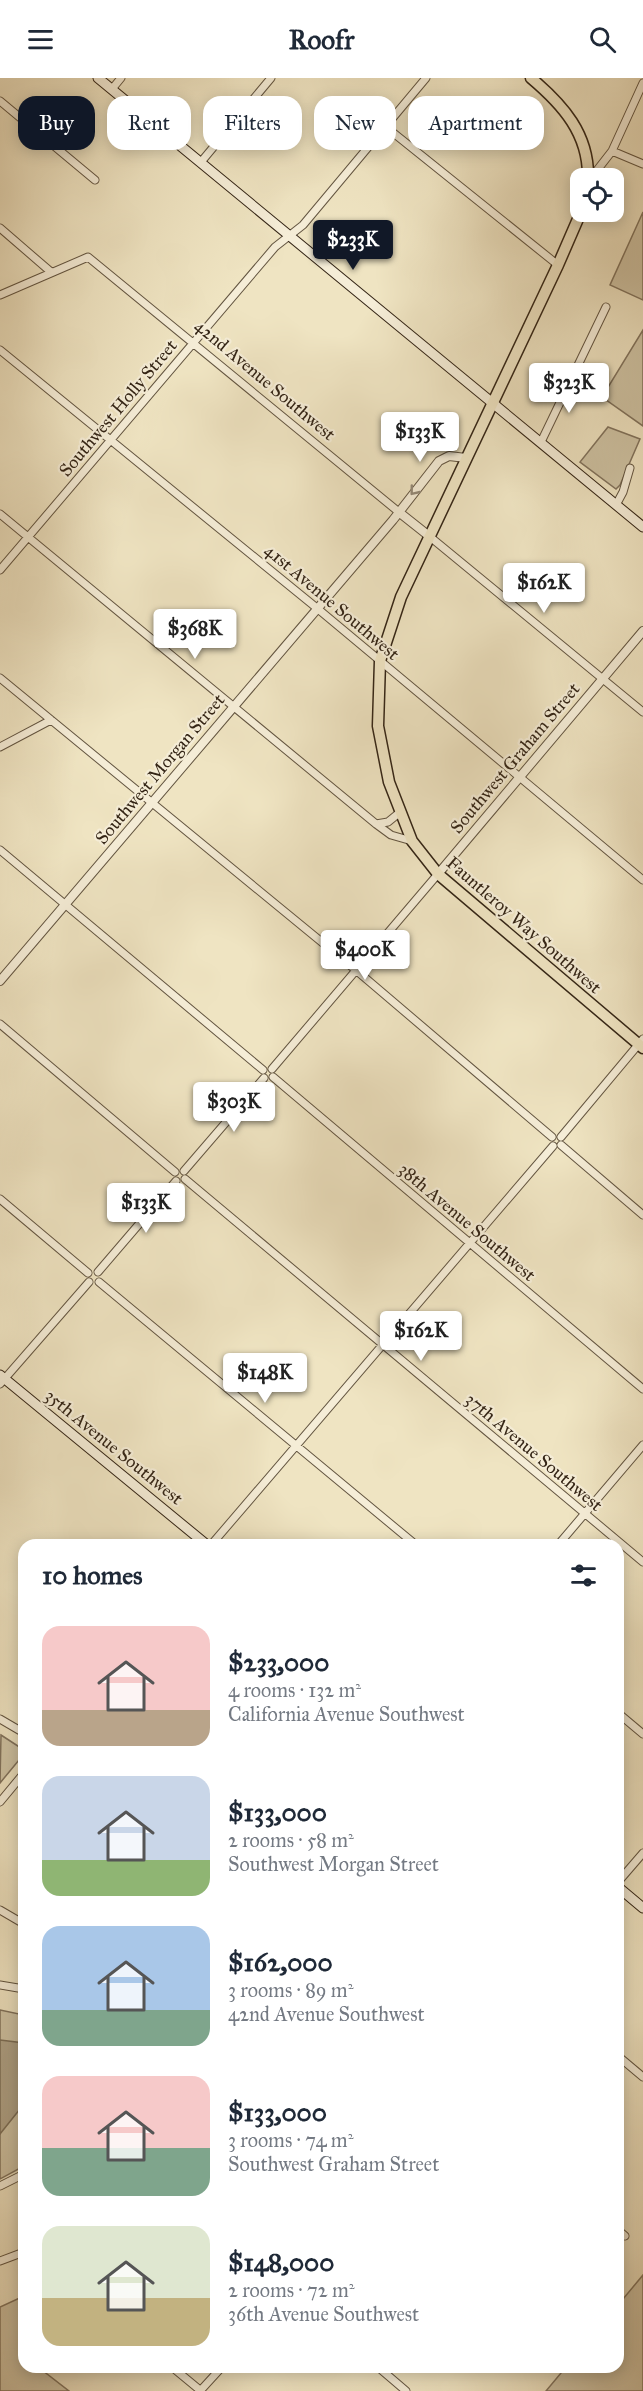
<!DOCTYPE html>
<html lang="en">
<head>
<meta charset="utf-8">
<style>
  :root { --surface:#fff; --page:#f2f2f3; --text:#1f2937; --muted:#747a83; --accent:#111827 }
  body { margin:0; font-family:"IM FELL Great Primer",serif; background:var(--page); color:var(--text); height:100vh; display:flex; flex-direction:column; font-size:22px; white-space:nowrap }
  * { box-sizing:border-box; margin:0 }
  p { font-size:20px; color:var(--muted) }
  .icon { flex:none; width:33px; height:33px; fill:none; stroke:currentColor; stroke-width:2; stroke-linecap:round; stroke-linejoin:round }
  .map { position:relative; flex:1; overflow:hidden }
  .side { position:absolute; left:18px; top:1461px; width:606px; height:834px; display:flex; flex-direction:column; background:var(--surface); border-radius:18px; box-shadow:0 3px 15px #0003 }
  .side>* { flex:none }
  .hud { position:absolute; left:18px; top:18px; width:608px; height:54px; display:flex; gap:12px }
  .buttons { position:absolute; left:570px; top:90px; display:grid; gap:12px }
  .buttons a { display:grid; place-items:center; width:54px; height:54px; border-radius:12px; background:var(--surface); box-shadow:0 3px 15px #0003; font-size:30px }
  .price { position:absolute; translate:-50% -51px; padding:0 14px; border-radius:6px; background:#fff; color:#222; font-size:20px; line-height:39px; filter:drop-shadow(0 2px 3px #0008) }
  .price::after { content:''; position:absolute; left:50%; top:36px; width:18px; height:14px; margin-left:-9px; background:inherit; clip-path:polygon(0 0,100% 0,50% 100%) }
  .price.active { background:var(--accent); color:#fff }
  ul { padding:0; list-style:none }
  li { display:flex; align-items:center; gap:18px; height:150px; padding:0 24px }
  li span { display:grid; place-items:center; flex:none; width:168px; height:120px; border-radius:18px; color:#555 }
  li>.icon { margin-inline-start:auto }
  span .icon { width:72px; height:72px; fill:#fffc; stroke-width:1 }
  li b { font-size:26px }
  h2 { display:flex; justify-content:space-between; align-items:center; height:72px; padding:0 24px; font-size:26px }
  .pill { padding:0 21px; border-radius:18px; background:var(--surface); box-shadow:0 3px 15px #0003; font-size:21px; line-height:54px }
  .pill.active { background:var(--accent); color:#fff }
  header { display:flex; justify-content:space-between; align-items:center; height:78px; padding:0 24px; background:var(--surface); font-size:27px; font-weight:700 }
  .map>svg:first-child { display:block }
</style>
</head>
<body>
<header><svg class="icon" aria-label="menu" viewBox="0 0 24 24"><path d="M4 6h16M4 12h16M4 18h16"/></svg>Roofr<svg class="icon" aria-label="search" viewBox="0 0 24 24"><circle cx="10" cy="10" r="6"/><path d="M15 15l6 6"/></svg></header>
<div class="map">
<svg width="643" height="2313" viewBox="0 0 643 2313">
  <rect width="100%" height="100%" fill="#efe4c2"/>
  <filter id="stains"><feTurbulence type="fractalNoise" baseFrequency=".00333" numOctaves="4"/><feColorMatrix values="0 0 0 0 .2 0 0 0 0 .09 0 0 0 0 .02 0 0 0 .5 -.17"/></filter>
  <radialGradient id="worn" r=".72"><stop offset=".6" stop-color="#630" stop-opacity="0"/><stop offset="1" stop-color="#630" stop-opacity=".3"/></radialGradient>
  <path fill="#cfc4a5" stroke="#82745e" stroke-width="1.5" d="M643,134v88l-33,-15z
    M643,252v96l-41,-29z
    M608,349l32,12 -20,46 -4,4 -36,-27z
    M1,1657l23,15v4l-24,29z
    M0,1932l24,5v151l-24,13z
    M643,2197v116h-97l20,-24h52v-62z
    M24,2218v71h14l31,24h-69v-84z"/>
  <path fill="#afa388" stroke="#7e715a" stroke-width="1.5" d="M0,1962l24,3v61l-24,30z"/>
  <g fill="none" stroke-linecap="round" stroke-linejoin="round">
    <defs>
      <path id="minor" d="M112,11l9,-11
        M0,23l95,79
        M386,49l172,138
        M612,73l31,13
        M201,84l70,-84
        M591,100l21,-27 31,-68
        M0,150l51,44
        M0,217l88,-38 312,256
        M0,272l318,259 325,271
        M541,364l65,-135
        M616,427l7,-13 7,-24
        M0,436l376,310 15,11 21,6
        M429,458l214,176
        M0,492l275,-323 28,-22 123,-147
        M0,600l357,293 195,166
        M0,669l51,-27
        M376,746l12,-2 11,-9
        M0,772l263,220
        M0,946l175,148
        M272,991l166,-195
        M273,999l370,312
        M561,1059l82,-98
        M561,1067l82,70
        M184,1093l80,-93
        M185,1101l458,383
        M0,1121l88,74
        M98,1194l78,-91
        M99,1204l317,263
        M0,1306l89,-102
        M211,1467l342,-399
        M558,1467l85,-100
        M618,1635l25,21
        M0,1641l24,14
        M0,1724l24,-29
        M618,1804l25,-29
        M0,1832l24,14
        M0,1907l24,4
        M618,1978l25,21
        M0,2108l24,-12
        M618,2152l7,6
        M0,2183l24,-9
        M172,2289l29,24
        M378,2289l28,24
        M200,2313l22,-24"/>
      <path id="tertiary" d="M400,435l29,23
        M438,796l205,-243
        M0,903l393,-461 46,-59 10,-5 17,2"/>
      <path id="secondary" d="M98,0l545,449
        M0,1297l207,170
        M618,1809l25,21"/>
      <path id="primary" d="M531,0c32,27 58,56 57,100
        M581,134l-23,53 -157,332 -21,64 -2,65 11,56 23,59 26,33 205,174"/>
    </defs>
    <use href="#minor" stroke="#635541" stroke-width="9"/>
    <use href="#tertiary" stroke="#635541" stroke-width="10"/>
    <use href="#secondary" stroke="#342516" stroke-width="11"/>
    <use href="#primary" stroke="#342516" stroke-width="13"/>
    <use href="#minor" stroke="#f5edd7" stroke-width="7"/>
    <use href="#tertiary" stroke="#f5edd7" stroke-width="8"/>
    <use href="#secondary" stroke="#f5edd7" stroke-width="9"/>
    <use href="#primary" stroke="#efe4c2" stroke-width="10"/>
  </g>
  <defs><path id="oneway-chevron" d="M-2-3.5L2.5 0L-2 3.5" fill="none" stroke-width="1.6" stroke-linecap="round" stroke-linejoin="round" transform="scale(1.5)"/></defs>
  <use stroke="#948976" href="#oneway-chevron" transform="translate(414 413) rotate(129)"/>
  <g text-anchor="middle" stroke-width="4.5" stroke-linejoin="round" paint-order="stroke">
    <g font-size="18" fill="#342516" stroke="#f5edd7">
      <text transform="translate(265 302) rotate(40)" y="6">42nd Avenue Southwest</text>
      <text transform="translate(118 330) rotate(-50)" y="6">Southwest Holly Street</text>
      <text transform="translate(332 524) rotate(40)" y="6">41st Avenue Southwest</text>
      <text transform="translate(515 680) rotate(-50)" y="6">Southwest Graham Street</text>
      <text transform="translate(160 691) rotate(-50)" y="6">Southwest Morgan Street</text>
      <text transform="translate(524 847) rotate(41)" y="6">Fauntleroy Way Southwest</text>
      <text transform="translate(467 1144) rotate(40)" y="6">38th Avenue Southwest</text>
      <text transform="translate(114 1369) rotate(39)" y="6">35th Avenue Southwest</text>
      <text transform="translate(534 1374) rotate(40)" y="6">37th Avenue Southwest</text>
    </g>
  </g>
  <rect width="100%" height="100%" filter="url(#stains)"/>
  <rect width="100%" height="100%" fill="url(#worn)"/>
</svg>
<div class="buttons">
<a><svg class="icon" aria-label="locate" viewBox="0 0 24 24"><circle cx="12" cy="12" r="6"/><path d="M12 2v4M12 18v4M2 12h4M18 12h4"/></svg></a>
</div>
<b class="price active" style="left:353px;top:193px">$233K</b>
<b class="price" style="left:569px;top:336px">$323K</b>
<b class="price" style="left:420px;top:385px">$133K</b>
<b class="price" style="left:544px;top:536px">$162K</b>
<b class="price" style="left:195px;top:582px">$368K</b>
<b class="price" style="left:365px;top:903px">$400K</b>
<b class="price" style="left:234px;top:1055px">$303K</b>
<b class="price" style="left:146px;top:1156px">$133K</b>
<b class="price" style="left:421px;top:1284px">$162K</b>
<b class="price" style="left:265px;top:1326px">$148K</b>
<div class="hud">
<a class="pill active">Buy</a>
<a class="pill">Rent</a>
<a class="pill">Filters</a>
<a class="pill">New</a>
<a class="pill">Apartment</a>
</div>
<section class="side">
<h2>10 homes<svg class="icon" aria-label="filters" viewBox="0 0 24 24"><path d="M4 7h16M4 17h16"/><circle cx="9" cy="7" r="2"/><circle cx="15" cy="17" r="2"/></svg></h2>
<ul>
<li><span style="background:linear-gradient(#f6c9c9 70%,#b9a48a 0)"><svg class="icon" aria-label="home" viewBox="0 0 24 24"><path d="M3 11l9-7 9 7M6 9v11h12V9"/></svg></span><div><b>$233,000</b><p>4 rooms · 132 m²</p><p>California Avenue Southwest</p></div></li>
<li><span style="background:linear-gradient(#c9d6e8 70%,#8fb573 0)"><svg class="icon" aria-label="home" viewBox="0 0 24 24"><path d="M3 11l9-7 9 7M6 9v11h12V9"/></svg></span><div><b>$133,000</b><p>2 rooms · 58 m²</p><p>Southwest Morgan Street</p></div></li>
<li><span style="background:linear-gradient(#a9c7e8 70%,#7fa58c 0)"><svg class="icon" aria-label="home" viewBox="0 0 24 24"><path d="M3 11l9-7 9 7M6 9v11h12V9"/></svg></span><div><b>$162,000</b><p>3 rooms · 89 m²</p><p>42nd Avenue Southwest</p></div></li>
<li><span style="background:linear-gradient(#f6c9c9 60%,#7fa58c 0)"><svg class="icon" aria-label="home" viewBox="0 0 24 24"><path d="M3 11l9-7 9 7M6 9v11h12V9"/></svg></span><div><b>$133,000</b><p>3 rooms · 74 m²</p><p>Southwest Graham Street</p></div></li>
<li><span style="background:linear-gradient(#dfe7d0 60%,#c2b280 0)"><svg class="icon" aria-label="home" viewBox="0 0 24 24"><path d="M3 11l9-7 9 7M6 9v11h12V9"/></svg></span><div><b>$148,000</b><p>2 rooms · 72 m²</p><p>36th Avenue Southwest</p></div></li>
</ul>
</section>
</div>
</body>
</html>
